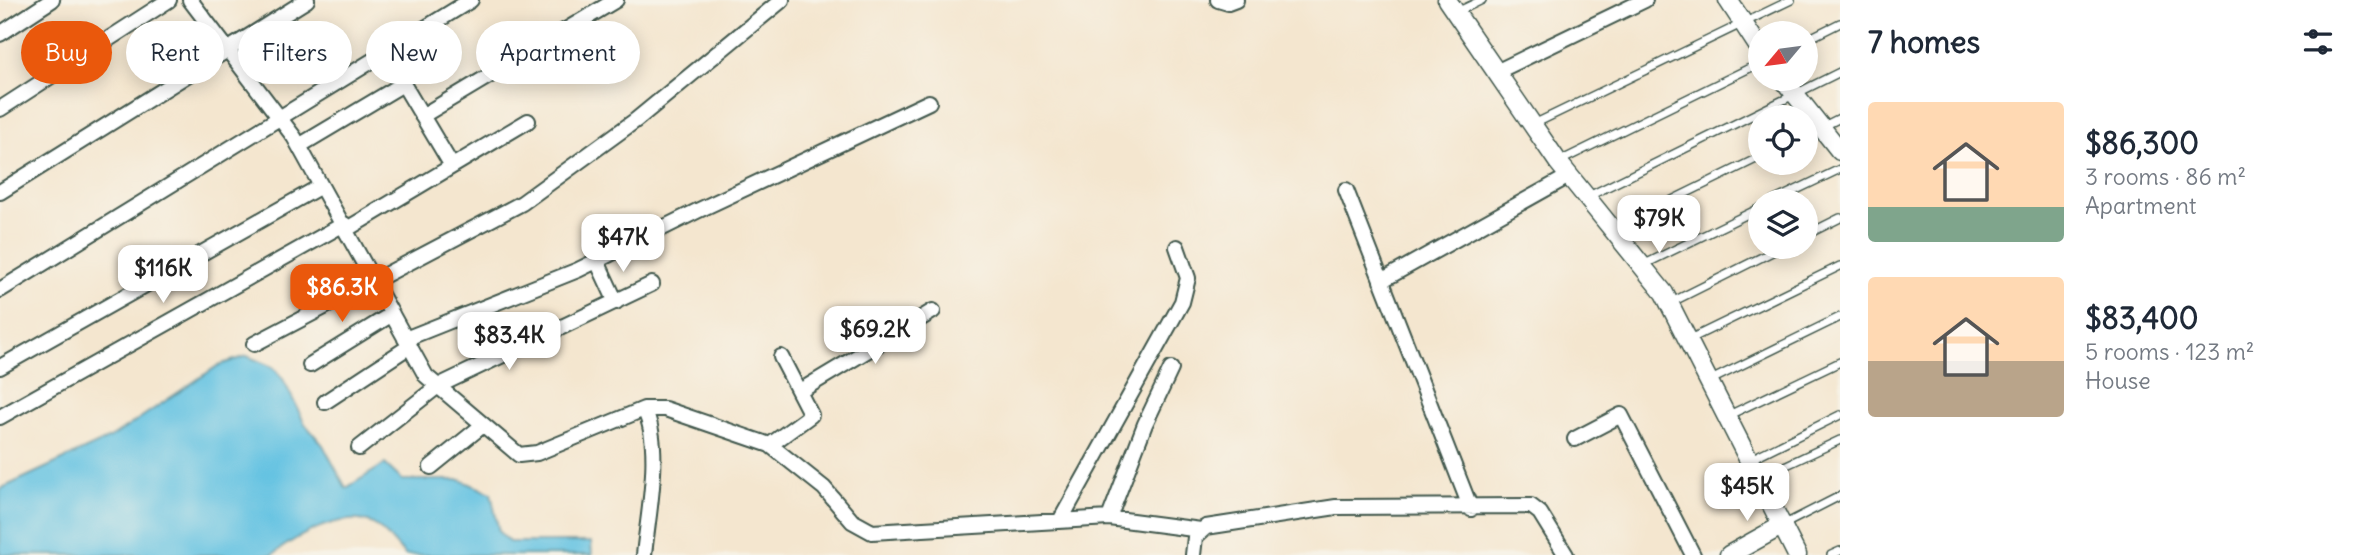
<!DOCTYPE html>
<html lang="en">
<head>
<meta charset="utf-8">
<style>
  :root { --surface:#fff; --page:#f6f6f7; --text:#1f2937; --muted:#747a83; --accent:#ea580c }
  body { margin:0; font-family:Delius,sans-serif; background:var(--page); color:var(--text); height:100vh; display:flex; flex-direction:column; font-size:26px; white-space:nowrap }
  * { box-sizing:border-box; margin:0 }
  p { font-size:23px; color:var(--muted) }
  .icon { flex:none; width:38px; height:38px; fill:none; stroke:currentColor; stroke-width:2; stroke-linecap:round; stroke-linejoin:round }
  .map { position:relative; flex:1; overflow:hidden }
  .details { display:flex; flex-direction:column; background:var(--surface); width:525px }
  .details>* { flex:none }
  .top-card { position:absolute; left:21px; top:21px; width:665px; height:63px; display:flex; gap:14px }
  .needle { width:46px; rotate:241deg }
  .buttons { position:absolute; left:1748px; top:21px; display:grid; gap:14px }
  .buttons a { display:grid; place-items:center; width:70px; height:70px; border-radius:50%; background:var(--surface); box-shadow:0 4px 18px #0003; font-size:35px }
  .price { position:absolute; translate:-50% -60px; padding:0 16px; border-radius:14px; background:#fff; color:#222; font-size:23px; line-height:46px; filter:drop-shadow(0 2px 4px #0008) }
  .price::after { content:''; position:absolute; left:50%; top:42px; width:21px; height:16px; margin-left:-10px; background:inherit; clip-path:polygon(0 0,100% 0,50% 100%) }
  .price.selected { background:var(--accent); color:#fff }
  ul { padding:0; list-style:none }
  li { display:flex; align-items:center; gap:21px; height:175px; padding:0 28px }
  li span { display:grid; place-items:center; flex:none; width:196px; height:140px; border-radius:7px; color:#555 }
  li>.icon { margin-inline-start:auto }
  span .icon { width:84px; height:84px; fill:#fffc; stroke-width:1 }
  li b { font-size:30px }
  h2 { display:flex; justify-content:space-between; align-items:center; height:84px; padding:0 28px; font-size:30px }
  .chip { padding:0 24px; border-radius:32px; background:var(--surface); box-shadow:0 4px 18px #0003; font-size:24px; line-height:63px }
  .chip.selected { background:var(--accent); color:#fff }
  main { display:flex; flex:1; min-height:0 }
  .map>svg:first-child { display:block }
</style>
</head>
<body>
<main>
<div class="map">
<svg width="1840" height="555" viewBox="0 0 1840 555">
  <rect width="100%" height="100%" fill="#f7f3e8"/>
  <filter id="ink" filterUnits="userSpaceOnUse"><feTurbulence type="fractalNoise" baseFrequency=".0143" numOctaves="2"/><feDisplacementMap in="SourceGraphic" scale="14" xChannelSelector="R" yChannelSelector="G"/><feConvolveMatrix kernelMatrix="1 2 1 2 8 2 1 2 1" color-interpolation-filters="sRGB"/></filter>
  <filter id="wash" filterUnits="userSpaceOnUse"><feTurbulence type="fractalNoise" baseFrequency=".00686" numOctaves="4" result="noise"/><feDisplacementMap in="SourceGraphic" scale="28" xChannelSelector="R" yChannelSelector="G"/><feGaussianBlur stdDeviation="1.57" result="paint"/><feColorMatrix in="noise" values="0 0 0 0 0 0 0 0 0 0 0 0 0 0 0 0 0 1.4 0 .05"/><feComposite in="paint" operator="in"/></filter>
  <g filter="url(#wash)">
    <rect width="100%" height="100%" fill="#f4e6cf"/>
    <path fill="#64c2e2" stroke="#42808b" stroke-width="2" d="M247,356l26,11 10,12 22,45 18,21 23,43 39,-24 17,16h59l30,13 8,39 10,10h82l1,13h-187c-9,-10 -20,-24 -32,-31 -30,-15 -78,13 -101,31h-272v-66l112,-52 107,-72z"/>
  </g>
  <g filter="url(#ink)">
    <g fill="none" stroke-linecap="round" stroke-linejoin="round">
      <defs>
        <path id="service" d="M1457,12l25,-12
          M1806,40l34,-17
          M1534,124l257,-124
          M1806,135l34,-17
          M1558,162l202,-99
          M1587,197l253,-125
          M1773,201l67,-32
          M1613,229l147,-72
          M1806,235l34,-17
          M1643,265l117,-57
          M1670,303l112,-56
          M1688,340l152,-74
          M1709,381l131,-64
          M1727,416l113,-54
          M1749,460l91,-45
          M1759,478l81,-38
          M1783,525l57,-29
          M1831,555l9,-4"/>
        <path id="minor" d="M190,0l104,137 132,239 93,79 18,-2 107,-44h21l105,36 54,43 28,33 20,11 237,-14 92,12
          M1218,0l10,3 8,-3
          M0,34l52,-34
          M386,55l66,111
          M1496,72l149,-72
          M0,109l169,-109
          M422,116l194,-116
          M299,146l104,-62
          M1346,190l125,319
          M0,192l307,-192
          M347,229l181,-108
          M597,261l19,41
          M1381,281l188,-105
          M0,290l471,-290
          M405,339l173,-69 119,-59 232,-109
          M254,344l268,-141 114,-83 146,-120
          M310,365l82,-51
          M0,367l321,-181
          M800,391l133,-80
          M325,402l85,-56
          M644,409c19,37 4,105 0,146
          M0,417l344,-193
          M1575,439l46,-24 72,140
          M770,445l41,-30 -30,-58
          M359,448l79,-62 214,-102
          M431,467l52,-42
          M1109,518l36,-94 26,-55
          M1060,521l122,-219 6,-24 -11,-31
          M1193,555l2,-18 11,-10 130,-20 195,-1 9,7 26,42"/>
        <path id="tertiary" d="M1447,0l111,162 106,131 133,262
          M1728,0l32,49
          M1783,79l57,72
          M1729,555l54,-30"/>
      </defs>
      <use href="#service" stroke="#3f564b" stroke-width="10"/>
      <use href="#minor" stroke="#3f564b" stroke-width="18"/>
      <use href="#tertiary" stroke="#3f564b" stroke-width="21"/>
      <use href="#service" stroke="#fff" stroke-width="7"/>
      <use href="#minor" stroke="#fff" stroke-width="14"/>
      <use href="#tertiary" stroke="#fff" stroke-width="18"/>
    </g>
  </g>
</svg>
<div class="buttons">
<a><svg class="needle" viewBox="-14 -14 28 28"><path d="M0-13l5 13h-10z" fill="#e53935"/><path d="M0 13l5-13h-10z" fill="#747a83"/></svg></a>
<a><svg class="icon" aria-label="locate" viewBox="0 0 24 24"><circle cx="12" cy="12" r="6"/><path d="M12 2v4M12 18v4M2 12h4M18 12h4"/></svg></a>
<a><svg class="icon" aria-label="layers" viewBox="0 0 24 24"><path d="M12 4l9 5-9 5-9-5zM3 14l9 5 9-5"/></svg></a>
</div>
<b class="price" style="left:1659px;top:255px">$79K</b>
<b class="price" style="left:623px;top:274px">$47K</b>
<b class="price" style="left:163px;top:305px">$116K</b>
<b class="price selected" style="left:342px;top:324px">$86.3K</b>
<b class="price" style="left:875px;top:366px">$69.2K</b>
<b class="price" style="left:509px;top:372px">$83.4K</b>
<b class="price" style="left:1747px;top:523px">$45K</b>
<div class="top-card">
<a class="chip selected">Buy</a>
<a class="chip">Rent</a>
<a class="chip">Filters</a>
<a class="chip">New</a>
<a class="chip">Apartment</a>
</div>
</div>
<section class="details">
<h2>7 homes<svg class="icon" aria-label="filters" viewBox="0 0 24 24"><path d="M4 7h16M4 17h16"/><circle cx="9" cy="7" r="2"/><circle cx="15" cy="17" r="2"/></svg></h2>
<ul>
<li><span style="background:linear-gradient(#ffd9b3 75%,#7fa58c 0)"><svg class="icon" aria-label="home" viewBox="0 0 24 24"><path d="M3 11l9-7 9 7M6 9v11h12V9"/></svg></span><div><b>$86,300</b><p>3 rooms · 86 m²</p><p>Apartment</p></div></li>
<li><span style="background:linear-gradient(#ffd9b3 60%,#b9a48a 0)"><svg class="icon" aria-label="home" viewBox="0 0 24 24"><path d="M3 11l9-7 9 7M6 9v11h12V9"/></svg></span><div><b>$83,400</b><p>5 rooms · 123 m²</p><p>House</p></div></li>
</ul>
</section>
</main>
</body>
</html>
